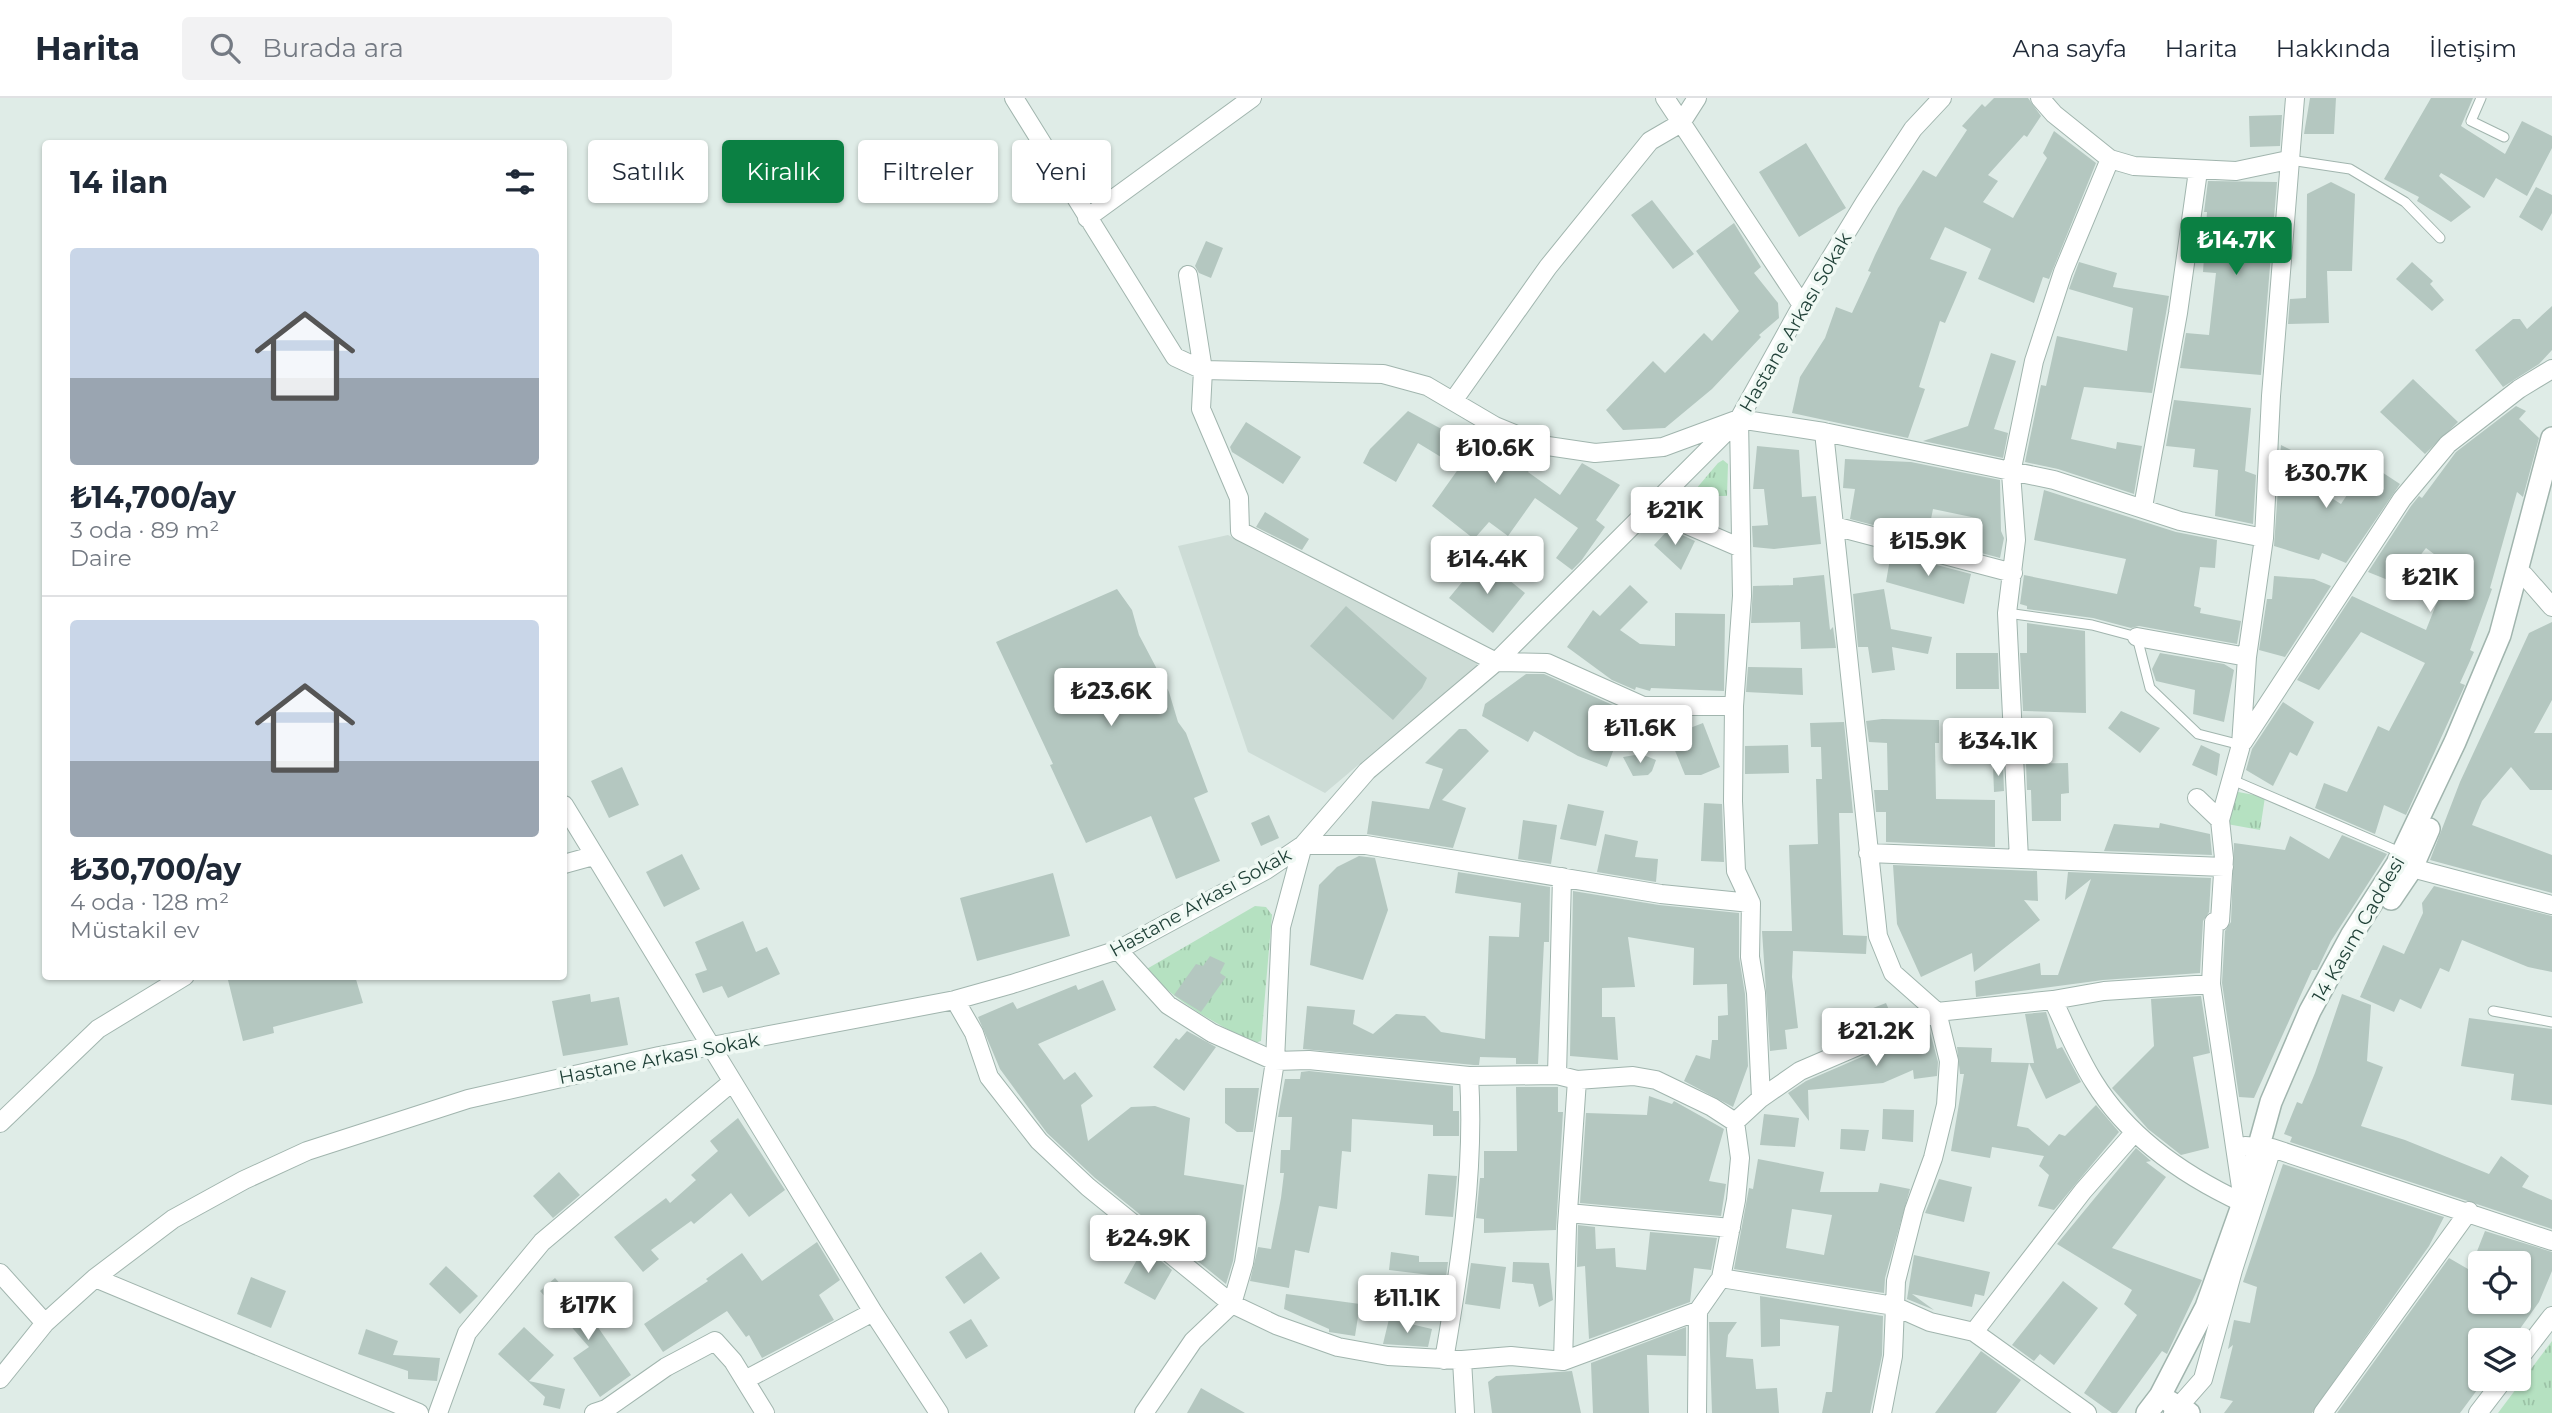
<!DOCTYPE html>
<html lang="tr">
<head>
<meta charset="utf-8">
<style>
  :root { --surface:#fff; --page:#f2f2f3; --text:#1f2937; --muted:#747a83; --line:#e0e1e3; --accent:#0b8043 }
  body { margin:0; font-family:Montserrat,sans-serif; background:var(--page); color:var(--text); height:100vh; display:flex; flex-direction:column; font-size:26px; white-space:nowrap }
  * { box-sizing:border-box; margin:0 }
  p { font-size:23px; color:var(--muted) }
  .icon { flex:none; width:38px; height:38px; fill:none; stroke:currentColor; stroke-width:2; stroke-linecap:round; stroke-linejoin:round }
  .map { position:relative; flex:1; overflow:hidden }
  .panel { position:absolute; left:42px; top:42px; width:525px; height:840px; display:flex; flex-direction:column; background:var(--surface); border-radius:7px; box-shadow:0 2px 5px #0004 }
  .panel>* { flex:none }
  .banner { position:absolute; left:588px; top:42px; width:665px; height:63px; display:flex; gap:14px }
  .fabs { position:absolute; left:2468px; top:1153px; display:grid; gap:14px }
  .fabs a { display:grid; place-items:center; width:63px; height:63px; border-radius:7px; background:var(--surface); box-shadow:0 2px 5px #0004; font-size:35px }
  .price { position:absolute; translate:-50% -60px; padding:0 16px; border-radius:7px; background:#fff; color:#222; font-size:23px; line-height:46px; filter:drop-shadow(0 2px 4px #0008) }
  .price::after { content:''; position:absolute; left:50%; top:42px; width:21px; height:16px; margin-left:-10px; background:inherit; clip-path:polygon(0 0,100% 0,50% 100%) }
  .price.on { background:var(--accent); color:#fff }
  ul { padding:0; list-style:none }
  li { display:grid; align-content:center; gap:14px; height:371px; padding:0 28px }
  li+li { border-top:2px solid var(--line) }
  li span { display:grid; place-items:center; height:217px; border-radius:7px; color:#555 }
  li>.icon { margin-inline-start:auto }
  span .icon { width:126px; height:126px; fill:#fffc; stroke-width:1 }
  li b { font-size:30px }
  h2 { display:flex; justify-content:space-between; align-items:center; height:84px; padding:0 28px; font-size:30px }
  .pill { padding:0 24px; border-radius:7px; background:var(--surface); box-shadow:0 2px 5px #0004; font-size:24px; line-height:63px }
  .pill.on { background:var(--accent); color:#fff }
  header { display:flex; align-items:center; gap:42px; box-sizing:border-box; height:98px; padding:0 35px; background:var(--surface); border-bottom:2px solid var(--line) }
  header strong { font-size:33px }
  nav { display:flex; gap:38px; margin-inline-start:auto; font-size:24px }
  .search { width:490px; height:63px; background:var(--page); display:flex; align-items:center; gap:18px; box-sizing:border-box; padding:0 24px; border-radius:7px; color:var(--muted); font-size:26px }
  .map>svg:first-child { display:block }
</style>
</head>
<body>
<header>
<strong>Harita</strong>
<div class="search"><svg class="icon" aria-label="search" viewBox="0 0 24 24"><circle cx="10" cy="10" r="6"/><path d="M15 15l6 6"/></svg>Burada ara</div>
<nav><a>Ana sayfa</a><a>Harita</a><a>Hakkında</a><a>İletişim</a></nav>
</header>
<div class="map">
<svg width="2552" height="1315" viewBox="0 0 2552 1315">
  <defs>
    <pattern id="grass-tufts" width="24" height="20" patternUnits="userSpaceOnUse" patternTransform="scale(1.75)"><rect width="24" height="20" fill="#b5e1c1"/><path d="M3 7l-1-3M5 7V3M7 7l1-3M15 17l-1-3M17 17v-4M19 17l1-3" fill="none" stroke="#9bc2a6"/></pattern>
  </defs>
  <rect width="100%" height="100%" fill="#dfece7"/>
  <path fill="#cddcd6" d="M1228,437l250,129 -153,129 -77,-41 -70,-206z"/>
  <path fill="url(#grass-tufts)" d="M1723,362l5,4 -1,32h-37l28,-33z
    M2233,693l32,6 -5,33 -33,-6z
    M1255,808l11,1 6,8 -11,126 -6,2c-42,-20 -76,-40 -110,-73z
    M2552,1243v72h-54z"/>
  <path fill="#b4c7c0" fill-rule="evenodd" d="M1994,0h34l13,18 -14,21 -3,-2 -36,40 10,6 -15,21 30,16 34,-60 -4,-5 11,-22 42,32 -47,116 -6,-2 -9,26 -56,-24 13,-30 -46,-22 -15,32 37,13 -22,51 -5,-2 -21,66 6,2 -17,49 -116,-25 8,-36 25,-39 11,-31 16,6 19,-41 -3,-1 7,-16 23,-47 25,-38 13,7 31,-47 -5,-4 20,-22 3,3z
    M2310,0h26l-2,36h-30z
    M2431,0h42l-12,28 44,28 17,-33 30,15v12l-25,48 -31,-18 -12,20 -43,-25 -2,3 32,31 -20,15 -34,-21 2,-4 -35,-18z
    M2282,17l-2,31 -30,1 -1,-31z
    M1806,45l40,65 -47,29 -40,-65z
    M2208,83l69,1 -16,193 -81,-7 6,-35 23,2 7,-62 -13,-1 4,-60h-3z
    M2331,84l24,12 -3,77h-25l2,52 -41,1 2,-25 16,-1 1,-104z
    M2536,89l16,8v18l-10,18 -23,-14z
    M1652,102l42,54 -21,15 -42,-54z
    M1734,125l27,44 -7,6 24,30 1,15 -20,17 2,2 -49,52 -47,39 -42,2 -17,-20 47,-49 12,12 39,-40 8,8 27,-30 -43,-60z
    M1206,143l17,7 -12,30 -12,-5 -4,-7z
    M2079,164l38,11 -4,14 56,9 -17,97 -68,-6 -13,52 45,10 1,-7 25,4 -8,48 -76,-25 -33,-7 16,-77 5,1 11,-50 70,15 6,-43 -64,-19z
    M2412,164l21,19 -3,3 14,16 -12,11 -36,-32z
    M2552,208v44l-13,14 -36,23 -28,-37 38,-31h7l7,10z
    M1991,255l25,8 -22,68 14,4 -5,25 -80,-17 45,-15z
    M2413,281l45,43 -33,32 -45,-42z
    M2174,302l77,8 -6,63 11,4 -3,49 -38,-8 3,-46 -25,-3 2,-18 -29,-3z
    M2516,308l10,5 -7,8 20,19 -16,59 -6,-5 -27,96 2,1 -22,61 4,2 -14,31 5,2 -59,130 -22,-10 -9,29 -60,-26 9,-25 23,9 31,-66 11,5 36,-68 -64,-31 -42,58 -22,-10 55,-84 74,34 25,-63 -25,-19 -28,36 -30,-12 43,-66 8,-10 3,2 34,-46z
    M1408,313l41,22 5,-8 58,37 3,-5 15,12 -2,3 32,23 22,-32 38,22 -24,35 9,7 -24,34 -9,9 -16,-12 22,-30 -43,-30 -27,38 -19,-14 -15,17 -42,-33 27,-38 -41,-25 -22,39 -33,-19 7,-14z
    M1246,324l55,35 -18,27 -51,-32 -2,-5z
    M2281,347l38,19 -8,21 30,19 27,-41 32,21 -54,79 -24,-10 -3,7 -45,-14z
    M1757,348l42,4 3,47 14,-1 5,48 -47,5 -21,-2 -1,-21 16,-1 -4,-36h-11z
    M1845,361l66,3 89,18 1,51 3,7 -4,20 -26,-7 7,-32 -48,-10 -6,30 -77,-20 5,-30 -12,-1z
    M2044,392l132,42 41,8 -2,28 -15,-1 -6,39 7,2 -1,5 41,8 -4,23 -98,-18 -8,2 -38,-10 -66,-9v-3l-7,-2 4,-29 93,19 9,-35 -92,-19z
    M1265,414l44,27 -7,11 -46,-23z
    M1669,431l26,12 -14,29 -27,-25z
    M1891,455l80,21 -7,30 -78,-22z
    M1482,460l43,35 -32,40 -44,-35z
    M1824,477l6,55 3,-3 3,21 -35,1 -1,-27 -49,1 2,-37 40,-1v-7z
    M2274,478l40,3 17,7 -46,71 -26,-7 8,-51h5z
    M1630,487l18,17 -28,28 20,14 35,2v-33l50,1 -1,77 -73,-3 -1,3 -14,-4 -1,3 -23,-10 -45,-33 26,-37 7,6z
    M1117,491l15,21 7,25 30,57 9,30 8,11 22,59 -14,6 26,63 -44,18 -25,-63 -65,27 -36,-78 3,-1 -57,-122z
    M1884,491l7,40 41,8 -4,17 -36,-7 3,23 -23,3 -4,-26h-10l-5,-53z
    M1346,508l81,72 -5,10 -29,32 -83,-74z
    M2552,524v78l-18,33h18v57h-22l-19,-23 -29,34 -10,24 80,30v38l-122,-33 30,-78 69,-149z
    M2027,525l58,8 1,82 -63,-2 -3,-58h7z
    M1956,555h42l1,36h-43z
    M2160,555l64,11 10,6 -10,52 -31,-8 2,-24 -39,-9 -4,-12z
    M1748,569l54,1 1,27 -57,-3z
    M1526,576h18l84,38 -21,55 -29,-11 -44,-25 -6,11 -46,-26 3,-12z
    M2283,604l31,20 -17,34 -7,-4 -17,34 -27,-16 6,-21z
    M2121,613l39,17 -20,25 -32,-25z
    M1882,621l57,1v23h-4l1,56 59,1v47l-109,-5v-30h-10l-2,-22h14l-1,-47 -18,-1 -3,-21z
    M1844,624l9,91h-14l4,122 24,1 -1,18 -73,-3 -1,26 6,51 -13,2 2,19 -17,2 -8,-120h30l-3,-86 29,-1 -2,-65h6l-1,-32h-10l-1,-24z
    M1703,625l17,44 -19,8h-16l-16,-39z
    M1459,631h7l23,22 -47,49 24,8 -13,40 -86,-14 5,-33 57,8 14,-40 -18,-6z
    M1788,647l1,28 -44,1v-28z
    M2201,647l19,9 -3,22 -25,-11z
    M1641,656l15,6 -4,11 -4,4 -15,1 -10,-19z
    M2068,665l1,30 -8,1v27h-29l-1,-31h-4l-1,-26z
    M1993,667h10l1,26 -10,1z
    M622,669l17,38 -30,13 -18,-37z
    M1704,705l18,1 2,58 -23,-1z
    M1568,706l36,7 -8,35 -36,-7z
    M1269,717l10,23 -18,8 -10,-23z
    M1523,722l34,5 -6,39 -33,-5z
    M2160,725l50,11 2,21 -108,-4 10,-27 45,4z
    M1605,736l33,7 -3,16 23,2 -2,23 -59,-10z
    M2342,737l45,19 -56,87 -14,29h-5l-58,128 -15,-1 -17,-114 3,-52 6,-9 3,-79 51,7 5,-14 39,23z
    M682,756l18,35 -36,18 -18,-35z
    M1359,758l16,2 13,52 -25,70 -53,-15 9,-80 18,-18z
    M1893,767l144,6 1,30 -14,-1 16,20 -66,52 -2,-19 -51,24 -24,-53z
    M1458,774l92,15 -1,55h-5l-6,122h-22v-6l-36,-1 -1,8h-5l-171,-16 4,-43 48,4 -2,14 20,10 23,-20 29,2 16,16 44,7 4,-103 30,1 2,-34 -66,-10z
    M2068,774l143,6 -2,34 -6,9 -3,52 -97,7 -127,17 -1,-16 65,-18 1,12h17l33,-96 -26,21z
    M1053,775l17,63 -93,25 -17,-63z
    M2434,788l118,30v56l-24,-5 -66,-27 -13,32 -9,-4 -19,41 -21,-10 -6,13 -34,-15 23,-52 21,9 19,-41 -1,-10z
    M1573,793l86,14 80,8v44l6,37 3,72 -15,41 -49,-26 12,-26 14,4 2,-19h6v-24l10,-1 -1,-31 -34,1 1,-37 -66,-11 7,50 -33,1v29h13l3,43 -48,-4z
    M743,823l13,31 11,-5 13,27 -52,24 -6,-12 -19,7 -8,-19 12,-4 -12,-28z
    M1210,858l15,7 -5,10 6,4 -25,35 -27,-17 22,-31 7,2z
    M240,878h115l8,27 -90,24 1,6 -31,8 -15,-61z
    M1103,882l13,30 -78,34 26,36 11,-8 18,24 -12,9 7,36 43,-34 24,-1 35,12 -6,57 60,10 -11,76 -7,23 -131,-106 -48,-45 -47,-64 -22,-52 35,-15 4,7 59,-24 2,5z
    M590,896l1,8 28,-5 9,48 -65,11 -11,-55z
    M2342,896l29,11 -4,56 16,6 -22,59 44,14 84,34 12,-18 28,20 -7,11 30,13v29l-262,-87 2,-5 -8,-3 13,-32 5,2 13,-31z
    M2201,898l9,57 -17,4 16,91 -28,7 -33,-26 -36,-41 42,-42 -3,-47z
    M1886,905l7,16 -60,24 -6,-17z
    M2046,914l11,37 5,-2 19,35 -35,17 -17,-36h5l-9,-49z
    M2469,920l83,11v76l-41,-5 3,-26 -53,-8z
    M1929,930l9,34 -1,14 -23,3 -1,-9 -30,13 -75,7 1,31 -21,-28 18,-12z
    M1187,933l29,16 -32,44 -31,-24 23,-29 3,2z
    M1957,949l35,1 -1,14 38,1 -12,63 11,2 21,18 10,-12 6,2 31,-31 23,27 -65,78 -16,-4 11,-31 -10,-9 5,-10 -52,-9 -2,11 -39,-7 13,-77h-4z
    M1309,973l144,15v25h6v25h-26v-11l-81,-6 -1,33 -9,-1 -5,58 -18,-3 -10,47 -14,-3 -6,38 -39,-7 8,-34 13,2 10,-51 3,-25h-4l1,-23h9l2,-33h-14l7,-38h15l1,-7z
    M1516,989h42v25h5l-7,118 -72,3v-14l-8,-1 4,-40h4v-27h33z
    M1225,990h34l-6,44h-16l-12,-9z
    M1649,998l23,8 2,-3 50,28 -15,52 17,3 -5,32 -141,-13 6,-90 61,2z
    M1883,1011l31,1 -1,32 -31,-3z
    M1764,1016l35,4 -4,29 -35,-2z
    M738,1020l47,72 -36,27 -18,-24 -37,31 -3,-3 -40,29 8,9 -16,13 -29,-35 52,-39 4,5 26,-23 -5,-5 27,-24 -8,-10z
    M1841,1031l28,1 -4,21 -25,-2z
    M2136,1050l15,13 -5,1 20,15 -54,71 90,32 -35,74 -5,-3 -45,62h-5l-28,-20 53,-78 -13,-11 8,-14 -75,-46z
    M1758,1061l66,13 -4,20h58l2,-9 30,6 -25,89 -1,15 -150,-24 15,-81 4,1zM1792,1111l40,6 -8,40 -38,-7z
    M2283,1066l161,53 -15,29 -117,167h-88l9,-12 -13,-3 13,-53 -5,4 6,-29 16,3 7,-36 -14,-5z
    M559,1074l21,23 -27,23 -20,-22z
    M1428,1076l29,2 -4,41 -28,-2z
    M1939,1081l33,8 -8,35 -39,-9z
    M1578,1127l17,2 1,22 19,-1 1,19 30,3 4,-38 67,6 -6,32 -17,-2 -4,34 -101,37 -4,-73 -8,1z
    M2485,1133l67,21v19l-13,31 -27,38h-32v46l-20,27h-123l112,-155 31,18v26h38v-38h-46z
    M817,1144l23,38 -21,15 15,25 -72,38 -13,-23 -3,2 -19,-26 -64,41 -19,-28 64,-43 -2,-2 36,-26 20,28z
    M1144,1149l28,23 -17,30 -31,-17z
    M981,1154l19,26 -36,26 -19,-27z
    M1391,1154l28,4v6h29l-2,15 -57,-7z
    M1914,1157l76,17 -6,24 -9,-2 -3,13 -60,-13 22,16 -27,-11z
    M1513,1164l36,1 4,37 -14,7 -6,-23 -21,-2z
    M1471,1165l35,4 -6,42 -35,-5z
    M446,1168l32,30 -18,18 -31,-30z
    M251,1179l35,14 -15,37 -34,-14z
    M555,1180l40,45 36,52 -31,22 -27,-39 16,-11 -49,-56z
    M2063,1183l35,27 -44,57 -14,-11 -6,7 -22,-16z
    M1286,1196l74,10 -5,32 -26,-4v-3l-45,-20z
    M1760,1198l123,20 -1,39 -12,58h-48l4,-21h6l7,-66 -59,-7v27l-19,1z
    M971,1221l17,27 -22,13 -17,-27z
    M1389,1221l43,10 -4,18 -45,-3z
    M1709,1224h28l-9,13 -2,22 27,2 3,30 21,-1 2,25h-67z
    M524,1229l30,28 -25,26 36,8 -5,20 -17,-4 2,-8 -47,-43z
    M1686,1229v29l-39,-1 2,58h-56l-2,-50z
    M366,1231l32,12 -5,14 47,3 -3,23 -29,-2v-8l-50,-17z
    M1981,1253l40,29 -25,33h-61z
    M1572,1273l9,42h-89l-4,-31 8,-6z
    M1201,1290l44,25h-58z"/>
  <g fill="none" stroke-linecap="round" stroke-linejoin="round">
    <defs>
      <path id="service" d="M2481,0l-10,23 33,16
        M2290,62l60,9 55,33 35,36
        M2007,515l85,12 45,12 13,51 48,46 43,11
        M2230,681l172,74
        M2493,913l59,11"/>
      <path id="minor" d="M1014,0l161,259 28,13 180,4 44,12 68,40 46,19 54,8 68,-6 76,-28 85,13 230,48 126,41 84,17
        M1665,0l137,207
        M2040,0l14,16 56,45 24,7 102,5 52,-11
        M1087,120l165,-120
        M1188,177l15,95 -2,39 38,89 1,33 256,131 51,1 96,43h91
        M1453,303l95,-134 102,-126 31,-18 16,-25
        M1824,334l54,504 15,37 44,39 12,49 -3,44 -13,53 -19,52 -18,71 -3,75 -11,57
        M2143,409l35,-194 20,-142
        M1648,410l93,40
        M1834,428l179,47
        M2524,477l28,32
        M2137,539l110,20
        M2243,644l159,-243 46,-55 71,-55 33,-20
        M2197,700l23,22
        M564,707l309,507 66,101
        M1868,755l356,14
        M2019,761l-12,-246 9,-73 -5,-67 23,-112 29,-89 47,-113
        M564,766l29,-8
        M2412,770l140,37
        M1118,852l50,55 44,28 63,28 34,-1 160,16 88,-1 20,5 56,-4 23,4 56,27 23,15 5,36 -4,42 -15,78 -23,33 -1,102
        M955,902l19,33 15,44 50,64 49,46 144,117 44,21 62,22 50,9 74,4 49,-4 52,5 135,-50
        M2053,902c13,27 25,57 41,82 34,55 91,94 149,121
        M1557,977l5,-198
        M1761,1000l39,-27 137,-59 116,-12 51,-9 107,-7
        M1735,1024l26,-24 -5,-105 -6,-36 1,-54 -15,-32 -3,-70 1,-95 8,-110 -3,-177
        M0,1025l98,-94 87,-53
        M2245,1048l27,2 280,93
        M2243,1103l-32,-217 3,-62 6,-1 4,-63 -4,-38 21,-75 6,-88 17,-119 7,-142 24,-298
        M1568,1115l163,15
        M0,1175l45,50
        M95,1180l324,135
        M1721,1180l173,28 36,16 44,10 113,81
        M1974,1234l109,-141 51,-58
        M1444,1262c16,-93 31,-190 25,-284
        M1462,1262l3,53
        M2518,1262l34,-44
        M1563,1263l4,-135 10,-146
        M0,1281l45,-56 50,-45 78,-59 71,-39 63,-29 161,-52 191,-43 296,-56 57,-16 106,-34 148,-80 37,-25 64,-74 129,-109 243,-243 63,-114 63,-103 48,-73 29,-31
        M745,1282l128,-68
        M438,1315l29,-80 75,-91 190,-160
        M594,1315l12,-4 60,-42 49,-26 18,20 32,52
        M1144,1315l49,-72 39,-37 12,-41 31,-202 6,-134 22,-82h63l295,49 90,9
        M2173,1315l30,-34 30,-109 39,-122
        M2323,1315l146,-202
        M2478,1315l26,-34"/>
      <path id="tertiary" d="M2391,801l21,-31 17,-39
        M2160,1298l29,17
        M2147,1315l13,-17 46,-89 37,-104 28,-101 39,-91 41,-75 46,-72 58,-122 45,-107 52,-197"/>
    </defs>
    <use href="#service" stroke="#a1b5ae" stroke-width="11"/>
    <use href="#minor" stroke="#a1b5ae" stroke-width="20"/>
    <use href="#tertiary" stroke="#a1b5ae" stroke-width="24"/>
    <use href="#service" stroke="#fff" stroke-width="9"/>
    <use href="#minor" stroke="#fff" stroke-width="18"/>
    <use href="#tertiary" stroke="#fff" stroke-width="21"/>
  </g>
  <g text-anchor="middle" stroke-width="7" stroke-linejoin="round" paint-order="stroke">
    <g font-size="19" fill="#1e3f36" stroke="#f0f9f4">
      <text transform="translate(1795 224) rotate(-60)" y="7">Hastane Arkası Sokak</text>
      <text transform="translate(1200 804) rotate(-29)" y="7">Hastane Arkası Sokak</text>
      <text transform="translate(2358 831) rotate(-60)" y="7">14 Kasım Caddesi</text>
      <text transform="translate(659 960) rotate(-11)" y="7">Hastane Arkası Sokak</text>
    </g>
  </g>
</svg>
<div class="fabs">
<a><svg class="icon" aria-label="locate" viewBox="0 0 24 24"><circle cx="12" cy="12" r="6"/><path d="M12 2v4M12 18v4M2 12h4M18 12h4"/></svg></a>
<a><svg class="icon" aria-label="layers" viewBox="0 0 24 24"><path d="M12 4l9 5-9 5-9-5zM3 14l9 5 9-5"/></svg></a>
</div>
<b class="price on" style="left:2236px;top:179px">₺14.7K</b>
<b class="price" style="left:1495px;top:387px">₺10.6K</b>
<b class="price" style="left:2326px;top:412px">₺30.7K</b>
<b class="price" style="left:1675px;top:449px">₺21K</b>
<b class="price" style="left:1928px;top:480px">₺15.9K</b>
<b class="price" style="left:1487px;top:498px">₺14.4K</b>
<b class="price" style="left:2430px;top:516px">₺21K</b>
<b class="price" style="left:1111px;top:630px">₺23.6K</b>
<b class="price" style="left:1640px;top:667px">₺11.6K</b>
<b class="price" style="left:1998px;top:680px">₺34.1K</b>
<b class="price" style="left:1876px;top:970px">₺21.2K</b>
<b class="price" style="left:1148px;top:1177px">₺24.9K</b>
<b class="price" style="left:1407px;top:1237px">₺11.1K</b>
<b class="price" style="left:588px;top:1244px">₺17K</b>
<div class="banner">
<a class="pill">Satılık</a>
<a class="pill on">Kiralık</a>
<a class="pill">Filtreler</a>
<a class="pill">Yeni</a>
</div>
<section class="panel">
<h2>14 ilan<svg class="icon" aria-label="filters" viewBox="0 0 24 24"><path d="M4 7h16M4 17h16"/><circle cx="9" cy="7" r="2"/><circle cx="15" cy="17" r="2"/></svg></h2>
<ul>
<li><span style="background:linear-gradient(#c9d6e8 60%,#9aa5b1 0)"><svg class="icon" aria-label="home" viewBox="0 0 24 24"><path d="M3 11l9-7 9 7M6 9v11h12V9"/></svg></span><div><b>₺14,700/ay</b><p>3 oda · 89 m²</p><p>Daire</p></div></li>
<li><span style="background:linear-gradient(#c9d6e8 65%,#9aa5b1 0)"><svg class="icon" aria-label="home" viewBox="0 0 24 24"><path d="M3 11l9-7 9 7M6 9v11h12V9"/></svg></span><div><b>₺30,700/ay</b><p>4 oda · 128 m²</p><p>Müstakil ev</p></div></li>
</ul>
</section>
</div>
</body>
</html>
